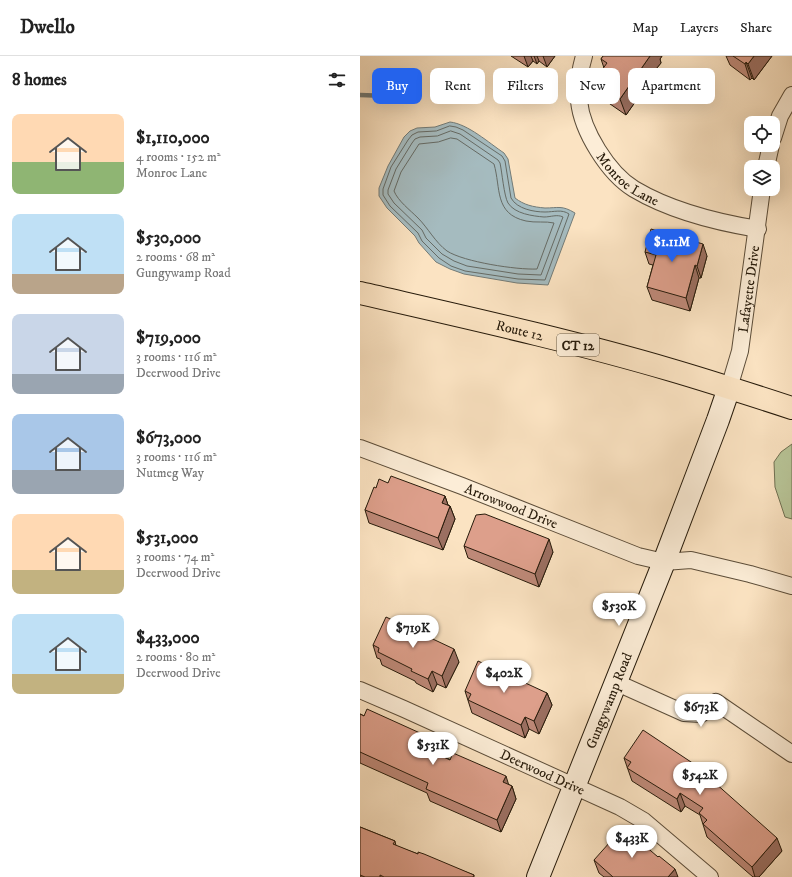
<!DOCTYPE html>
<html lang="en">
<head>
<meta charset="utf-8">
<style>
  :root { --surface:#fff; --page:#f6f6f6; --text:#222; --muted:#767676; --line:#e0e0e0; --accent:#2563eb }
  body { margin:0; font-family:"IM FELL DW Pica",serif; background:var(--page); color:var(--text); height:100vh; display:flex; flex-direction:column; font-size:15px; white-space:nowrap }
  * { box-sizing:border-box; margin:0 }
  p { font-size:13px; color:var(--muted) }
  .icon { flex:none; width:22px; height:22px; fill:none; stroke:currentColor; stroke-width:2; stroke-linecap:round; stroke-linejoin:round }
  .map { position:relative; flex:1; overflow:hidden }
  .sheet { display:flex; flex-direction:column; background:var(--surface); width:360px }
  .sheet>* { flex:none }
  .hud { position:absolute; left:12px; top:12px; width:360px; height:36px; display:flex; gap:8px }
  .fabs { position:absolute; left:384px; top:60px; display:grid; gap:8px }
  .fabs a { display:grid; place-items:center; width:36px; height:36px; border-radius:8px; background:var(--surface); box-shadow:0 4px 16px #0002; font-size:20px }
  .price { position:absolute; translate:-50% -34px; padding:0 9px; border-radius:14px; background:#fff; color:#222; font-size:13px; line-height:26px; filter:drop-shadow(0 1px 2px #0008) }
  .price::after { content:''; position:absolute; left:50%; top:24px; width:12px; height:9px; margin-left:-6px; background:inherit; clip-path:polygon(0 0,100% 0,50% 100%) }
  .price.active { background:var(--accent); color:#fff }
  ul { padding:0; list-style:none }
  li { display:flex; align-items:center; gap:12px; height:100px; padding:0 12px }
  li span { display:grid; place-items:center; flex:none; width:112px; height:80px; border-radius:8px; color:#555 }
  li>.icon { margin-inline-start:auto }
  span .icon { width:48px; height:48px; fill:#fffc; stroke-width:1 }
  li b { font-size:17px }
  h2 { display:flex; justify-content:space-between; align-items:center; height:48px; padding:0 12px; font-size:17px }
  .tag { padding:0 14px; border-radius:8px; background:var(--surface); box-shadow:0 4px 16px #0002; font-size:14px; line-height:36px }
  .tag.active { background:var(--accent); color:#fff }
  header { display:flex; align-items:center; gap:24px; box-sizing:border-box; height:56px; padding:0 20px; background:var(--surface); border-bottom:1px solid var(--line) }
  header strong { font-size:19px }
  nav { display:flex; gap:22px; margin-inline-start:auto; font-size:14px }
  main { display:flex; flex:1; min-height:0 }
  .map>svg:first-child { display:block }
</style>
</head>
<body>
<header>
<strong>Dwello</strong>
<nav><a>Map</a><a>Layers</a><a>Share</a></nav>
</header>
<main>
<section class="sheet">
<h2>8 homes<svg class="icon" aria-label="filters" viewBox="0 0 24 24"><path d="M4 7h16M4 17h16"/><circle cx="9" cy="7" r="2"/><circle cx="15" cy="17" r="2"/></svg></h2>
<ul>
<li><span style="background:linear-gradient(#ffd9b3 60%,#8fb573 0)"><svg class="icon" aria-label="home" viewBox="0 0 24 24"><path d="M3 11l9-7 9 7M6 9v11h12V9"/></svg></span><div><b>$1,110,000</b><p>4 rooms · 152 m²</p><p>Monroe Lane</p></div></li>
<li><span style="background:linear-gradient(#bfe0f5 75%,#b9a48a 0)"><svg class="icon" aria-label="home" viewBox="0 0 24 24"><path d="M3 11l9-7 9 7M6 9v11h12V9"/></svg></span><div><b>$530,000</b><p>2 rooms · 68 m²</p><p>Gungywamp Road</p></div></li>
<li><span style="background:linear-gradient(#c9d6e8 75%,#9aa5b1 0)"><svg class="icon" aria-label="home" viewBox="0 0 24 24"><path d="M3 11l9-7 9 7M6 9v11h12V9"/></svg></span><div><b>$719,000</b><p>3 rooms · 116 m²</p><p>Deerwood Drive</p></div></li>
<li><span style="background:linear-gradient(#a9c7e8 70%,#9aa5b1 0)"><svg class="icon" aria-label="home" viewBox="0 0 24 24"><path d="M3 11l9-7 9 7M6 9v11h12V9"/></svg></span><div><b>$673,000</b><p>3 rooms · 116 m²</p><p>Nutmeg Way</p></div></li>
<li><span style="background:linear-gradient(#ffd9b3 70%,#c2b280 0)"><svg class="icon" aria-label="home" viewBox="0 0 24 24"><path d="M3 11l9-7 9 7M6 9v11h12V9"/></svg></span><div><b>$531,000</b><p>3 rooms · 74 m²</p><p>Deerwood Drive</p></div></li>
<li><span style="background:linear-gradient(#bfe0f5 75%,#c2b280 0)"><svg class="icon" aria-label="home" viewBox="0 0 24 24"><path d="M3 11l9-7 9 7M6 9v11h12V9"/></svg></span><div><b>$433,000</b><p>2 rooms · 80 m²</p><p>Deerwood Drive</p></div></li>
</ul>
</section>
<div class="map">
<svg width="432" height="821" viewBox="0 0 432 821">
  <rect width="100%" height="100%" fill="#fbe3c2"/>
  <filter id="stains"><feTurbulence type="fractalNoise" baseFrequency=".005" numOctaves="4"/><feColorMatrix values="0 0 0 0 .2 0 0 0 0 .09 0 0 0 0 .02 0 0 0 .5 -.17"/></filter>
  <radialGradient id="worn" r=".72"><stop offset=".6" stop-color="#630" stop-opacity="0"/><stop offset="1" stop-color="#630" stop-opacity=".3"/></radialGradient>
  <path fill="#b8c598" stroke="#707052" d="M432,388v75l-7,-2 -10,-30 -1,-25 7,-10z"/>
  <path fill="#a5bbbf" stroke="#737b77" d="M90,66c18,2 39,21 54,31l4,6 7,39c9,7 18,9 30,10 13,0 17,-3 30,5l-27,72 -31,-2 -53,-9 -14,-5 -14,-7 -17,-19 -4,-7 -28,-28 -8,-12v-8l9,-22 16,-29 6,-6 7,-3 18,-1z"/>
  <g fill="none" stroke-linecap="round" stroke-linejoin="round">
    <path stroke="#666b65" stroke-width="1" d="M90,70l6,1 7,3 39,26 3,5 6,37c6,11 23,14 34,14 9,0 17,-3 24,2l-24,66 -27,-1 -53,-8 -14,-5 -12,-8 -17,-17 -4,-8 -28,-27 -7,-11v-6l8,-22 17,-27 4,-5 6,-3 18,-1z
      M91,75l9,3 38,26 2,3c2,9 4,33 8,40 7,11 25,13 36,14 7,0 13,-3 19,0l-22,58 -23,-1 -51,-8 -13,-5 -12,-7 -16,-16 -4,-8 -28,-27 -6,-9v-4l8,-21 16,-26 3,-4 5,-2 17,-1z
      M91,82l6,1 37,25c7,24 0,50 32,57 9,2 20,0 28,2l-17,46c-20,1 -73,-7 -90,-18 -12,-9 -19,-23 -29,-33 -8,-8 -20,-17 -24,-27l7,-19 18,-28 19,-2z"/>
    <path stroke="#737b77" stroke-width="4.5" d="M0,39l28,1"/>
    <defs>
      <g id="street">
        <path id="s1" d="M224,0c-4,14 -7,30 -5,45 3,30 29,72 55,88 37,22 81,33 124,40"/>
        <path d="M413,82l7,-22 12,-21"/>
        <path d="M406,111l5,-22"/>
        <path id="s2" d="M369,332l11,-37 22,-162"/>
        <path id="s3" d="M0,392l102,38 176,70 26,6 27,-2 59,14 42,12"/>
        <path d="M255,626l69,31 17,1 15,-12 76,52"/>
        <path id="s4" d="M0,634l44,19 216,98 24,14 66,56"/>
      </g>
      <g id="secondary">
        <path id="s5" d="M178,821l126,-315 54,-142 11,-32"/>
      </g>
      <g id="highway">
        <path id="s6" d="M0,237c104,24 209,47 311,77 41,12 81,25 121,38"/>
      </g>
    </defs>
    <use href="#street" stroke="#5c4d39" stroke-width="18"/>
    <use href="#secondary" stroke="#271b0b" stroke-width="24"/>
    <use href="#highway" stroke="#271b0b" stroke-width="24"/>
    <use href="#street" stroke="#fcedd7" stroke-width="16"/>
    <use href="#secondary" stroke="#fcedd7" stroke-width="22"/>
    <use href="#highway" stroke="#fbe3c2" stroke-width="22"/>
  </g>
  <path fill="#be8978" stroke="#271b0b" d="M151,0h44l-8,11 -8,-6 -2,3 -4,-3 -5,6z
    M243,0h59l-2,3 1,4 -5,6 1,2 -31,44 -26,-18 -6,-16 10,-13 -3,-9z
    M366,0h46l-18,24 -2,-2 -2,2 -20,-15z
    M285,196l62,4 -6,22h-2l-9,33 -38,-11 -5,-13 6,-22 -4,-1z
    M28,427l57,13 3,9 2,1 5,13 -12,31 -74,-27 -4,-13 11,-22z
    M104,490l89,6 -14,35 -71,-29z
    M13,589l86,17 -13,26 -9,-4 -4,8 -17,-9 -1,-2 -33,-16 -2,-6 -3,-1z
    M105,635l82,2 5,12 -13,29 -10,-5 -4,9 -53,-25z
    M0,658l66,30 2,6 84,36 4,13 -15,33 -71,-31 -3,-8 -67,-30z
    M264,702l84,19 74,74 -23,26h-6l-46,-40 -7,-22 -15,-9 -4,6 -49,-31z
    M0,771l35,14 1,5 22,8 56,21v2h-114z
    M264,782l34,19 20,20h-74l-5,-4 -5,-13z"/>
  <path fill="#9b6f61" stroke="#271b0b" d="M164,0h7l2,5 -5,6z
    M174,0h3l2,5 -2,3z
    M183,0h12l-8,11z
    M290,0h12l-2,3 1,4 -5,6 1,2 -31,44 -6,-16z
    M394,0h18l-18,24 -6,-16z
    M386,6l6,16 -2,2 -5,-16z
    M343,188l4,12 -6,22 -4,-12z
    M335,209l4,13 -9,33 -4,-13z
    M85,440l4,12 -7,-5z
    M90,450l5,13 -12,31 -5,-12z
    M189,483l4,13 -14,35 -4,-13z
    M94,593l5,13 -13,26 -4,-12z
    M72,615l5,13 -4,8 -5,-13z
    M187,637l5,12 -13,29 -5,-13z
    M165,661l4,12 -4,9 -4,-13z
    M60,677l5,12 -8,-5z
    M66,688l5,12 -7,-8z
    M346,716l5,12 -6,-10z
    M146,720l4,13 -7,-7z
    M152,730l4,13 -15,33 -4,-12z
    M320,737l5,13 -4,6 -4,-13z
    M417,782l5,13 -23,26h-4l-3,-10z
    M315,813l3,8h-10z"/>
  <path fill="#dd9f8b" stroke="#271b0b" d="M243,0h47l-30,43 -26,-18 13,-18 -6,-4z
    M373,0h21l-6,8 -2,-2 -1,2z
    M291,173l52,15 -6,22 -2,-1 -9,33 -39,-11 9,-32 -11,-3z
    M31,420l54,20 -3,7 8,3 -12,32 -73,-28 9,-23 2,1 3,-9 9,4z
    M125,458l64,25 -14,35 -71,-28 12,-31z
    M26,561l68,32 -12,27 -10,-5 -4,8 -17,-8 1,-2 -34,-17 1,-4 -6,-3z
    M118,605l69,32 -13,28 -9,-4 -4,8 -53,-25 3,-6 -6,-3z
    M7,653l53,24 -3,7 9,4 -2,4 26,12 3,-7 53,23 -3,6 9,4 -15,34 -71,-31 2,-6 -68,-31v-38l4,2z
    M283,674l63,42 -1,2 72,64 -25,29 -49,-43 4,-4 -8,-7 4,-5 -23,-15 -3,6 -50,-31 4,-6 -7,-4z
    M0,771l35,14 -2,3 25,10v-2l6,2 50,21 -1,2h-89l-4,-2v2h-15l-5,-2z
    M269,776l29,25 1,-1 16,13 -7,8h-55l-19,-17 24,-27 6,5z"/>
  <g text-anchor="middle" stroke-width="4" stroke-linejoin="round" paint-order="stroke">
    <rect fill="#fcedd7" stroke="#675a48" stroke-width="1" x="197" y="278" width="42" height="22" rx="3"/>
    <g font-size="13" font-weight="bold" fill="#271b0b">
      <text x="218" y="294">CT 12</text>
    </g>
    <g font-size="14" fill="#271b0b" stroke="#fcedd7">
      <text dy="5" stroke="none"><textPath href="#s1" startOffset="141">Monroe Lane</textPath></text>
      <text dy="5" stroke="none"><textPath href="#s2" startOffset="101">Lafayette Drive</textPath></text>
      <text dy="5" stroke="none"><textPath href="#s6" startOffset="164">Route 12</textPath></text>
      <text dy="5" stroke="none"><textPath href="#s3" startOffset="162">Arrowwood Drive</textPath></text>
      <text dy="5" stroke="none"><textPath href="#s5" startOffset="190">Gungywamp Road</textPath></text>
      <text dy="5" stroke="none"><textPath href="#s4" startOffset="200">Deerwood Drive</textPath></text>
    </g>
  </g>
  <rect width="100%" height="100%" filter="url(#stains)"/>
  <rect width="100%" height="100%" fill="url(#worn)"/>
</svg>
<div class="fabs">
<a><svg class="icon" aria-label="locate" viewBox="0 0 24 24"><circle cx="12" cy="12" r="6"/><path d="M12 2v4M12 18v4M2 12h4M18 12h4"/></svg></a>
<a><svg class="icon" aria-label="layers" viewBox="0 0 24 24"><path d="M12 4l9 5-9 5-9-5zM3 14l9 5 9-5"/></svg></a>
</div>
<b class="price active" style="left:312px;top:207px">$1.11M</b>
<b class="price" style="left:259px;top:571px">$530K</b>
<b class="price" style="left:53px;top:593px">$719K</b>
<b class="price" style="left:144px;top:638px">$402K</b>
<b class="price" style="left:341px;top:672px">$673K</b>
<b class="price" style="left:73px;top:710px">$531K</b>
<b class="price" style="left:340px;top:740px">$542K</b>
<b class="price" style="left:272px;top:803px">$433K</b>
<div class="hud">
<a class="tag active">Buy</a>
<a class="tag">Rent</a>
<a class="tag">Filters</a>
<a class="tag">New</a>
<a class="tag">Apartment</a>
</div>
</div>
</main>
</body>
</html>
